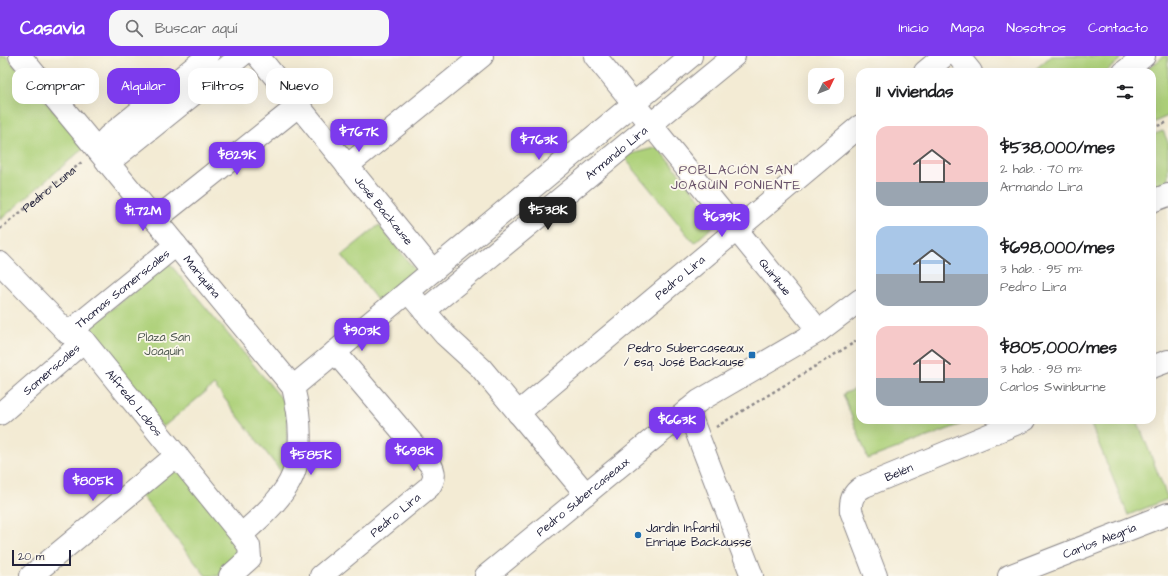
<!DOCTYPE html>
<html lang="es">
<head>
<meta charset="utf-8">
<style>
  :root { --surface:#fff; --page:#f6f6f6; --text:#202124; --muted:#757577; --accent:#7c3aed }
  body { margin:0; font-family:"Architects Daughter",sans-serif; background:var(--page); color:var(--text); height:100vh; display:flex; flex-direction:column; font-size:15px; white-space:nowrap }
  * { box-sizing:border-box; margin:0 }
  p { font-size:13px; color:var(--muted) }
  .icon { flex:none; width:22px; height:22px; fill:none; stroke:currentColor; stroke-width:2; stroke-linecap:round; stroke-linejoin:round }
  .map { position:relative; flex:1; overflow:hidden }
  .drawer { position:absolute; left:856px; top:12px; width:300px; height:356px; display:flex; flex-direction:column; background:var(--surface); border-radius:12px; box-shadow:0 4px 16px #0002 }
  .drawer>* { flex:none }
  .top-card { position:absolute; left:12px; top:12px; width:380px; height:36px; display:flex; gap:8px }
  .needle { width:26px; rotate:47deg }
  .buttons { position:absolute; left:808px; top:12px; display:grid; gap:8px }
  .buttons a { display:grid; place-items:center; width:36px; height:36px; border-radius:8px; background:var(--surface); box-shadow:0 4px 16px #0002; font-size:20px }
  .scale { position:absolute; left:12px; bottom:10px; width:59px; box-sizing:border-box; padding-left:4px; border:2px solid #22223b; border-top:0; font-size:11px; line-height:14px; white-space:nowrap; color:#22223b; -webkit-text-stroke:3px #fbf7ec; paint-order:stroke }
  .price { position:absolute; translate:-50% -34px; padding:0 9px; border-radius:8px; background:var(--accent); color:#fff; font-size:13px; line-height:26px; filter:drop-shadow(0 1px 2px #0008) }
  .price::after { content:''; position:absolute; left:50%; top:24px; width:12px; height:9px; margin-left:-6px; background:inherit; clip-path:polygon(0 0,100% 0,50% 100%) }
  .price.current { background:#222; color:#fff }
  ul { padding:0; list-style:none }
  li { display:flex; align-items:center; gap:12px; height:100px; padding:0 20px }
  li span { display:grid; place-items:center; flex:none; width:112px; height:80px; border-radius:12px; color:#555 }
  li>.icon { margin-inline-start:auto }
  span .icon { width:48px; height:48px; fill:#fffc; stroke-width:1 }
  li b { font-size:17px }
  h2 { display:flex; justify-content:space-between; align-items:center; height:48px; padding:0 20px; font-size:17px }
  .tag { padding:0 14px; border-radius:12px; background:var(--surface); box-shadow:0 4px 16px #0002; font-size:14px; line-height:36px }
  .tag.current { background:var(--accent); color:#fff }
  header { display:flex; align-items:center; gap:24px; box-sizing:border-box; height:56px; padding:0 20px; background:var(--accent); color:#fff }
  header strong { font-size:19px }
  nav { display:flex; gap:22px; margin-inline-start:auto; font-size:14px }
  .search { width:280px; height:36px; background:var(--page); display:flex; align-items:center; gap:10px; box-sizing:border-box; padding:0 14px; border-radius:12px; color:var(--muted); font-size:15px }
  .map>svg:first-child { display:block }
</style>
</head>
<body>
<header>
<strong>Casavia</strong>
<div class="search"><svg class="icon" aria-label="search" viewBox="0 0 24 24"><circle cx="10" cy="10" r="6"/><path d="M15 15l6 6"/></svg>Buscar aquí</div>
<nav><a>Inicio</a><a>Mapa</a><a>Nosotros</a><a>Contacto</a></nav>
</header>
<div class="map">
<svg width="1168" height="520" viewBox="0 0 1168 520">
  <rect width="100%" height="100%" fill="#fbf7ec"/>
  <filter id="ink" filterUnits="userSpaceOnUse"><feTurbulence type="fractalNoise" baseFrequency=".025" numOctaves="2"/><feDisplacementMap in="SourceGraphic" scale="8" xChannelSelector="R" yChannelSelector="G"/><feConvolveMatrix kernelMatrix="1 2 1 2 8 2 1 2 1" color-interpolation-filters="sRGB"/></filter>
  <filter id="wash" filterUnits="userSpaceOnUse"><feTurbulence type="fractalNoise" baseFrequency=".012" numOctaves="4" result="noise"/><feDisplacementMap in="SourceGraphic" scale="16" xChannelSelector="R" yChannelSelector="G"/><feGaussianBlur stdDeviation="0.9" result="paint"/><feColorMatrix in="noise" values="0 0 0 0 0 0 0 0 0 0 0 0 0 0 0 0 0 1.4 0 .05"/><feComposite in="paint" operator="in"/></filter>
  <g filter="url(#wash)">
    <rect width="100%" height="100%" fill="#f3ebd4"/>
    <path fill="#aed17a" stroke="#687a5a" d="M0,0h6l79,91 -85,73z
      M1051,0h73l-18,16h-74z
      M1164,0h4v60l-16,7v-51h-8z
      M1163,75l5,11v43l-16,6v-56z
      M658,91l60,75 -24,21 -71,-87z
      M379,169l36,45 -38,30 -35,-45z
      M169,207l117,141c2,23 2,46 -4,69l-68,-88 -51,42 -79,-95z
      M860,331v33h113l-105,39 -25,-65z
      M1089,364h48l31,79 -40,16z
      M178,407l73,87 -33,26h-12l-66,-82z"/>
  </g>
  <g filter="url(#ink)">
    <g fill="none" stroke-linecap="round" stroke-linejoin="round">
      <defs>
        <g id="minor">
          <path id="s2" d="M20,0l273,331c8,32 12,72 -7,101 -12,18 -29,33 -45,47"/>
          <path id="s3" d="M258,0l175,215"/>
          <path id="s4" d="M595,0l224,275"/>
          <path d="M958,0l13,16"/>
          <path d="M925,16l19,-16"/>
          <path d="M1124,16l20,-16"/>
          <path d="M97,93l12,-13 99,-80"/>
          <path d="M108,107l133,-107"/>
          <path d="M347,110l135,-110"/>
          <path d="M1152,145l16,-6"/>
          <path d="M155,164l143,-114"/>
          <path id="s5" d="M0,207l68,70 16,8 157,194 8,11 1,12 -20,18"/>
          <path d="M415,244l30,35 36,33 105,126"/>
          <path id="s6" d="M424,255l310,-255"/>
          <path id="s7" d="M68,277l108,-88"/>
          <path d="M1152,311l16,-6"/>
          <path d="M293,331l398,-331"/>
          <path d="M688,354l64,166"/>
          <path id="s8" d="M518,357l342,-287"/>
          <path id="s9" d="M0,358l84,-73"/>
          <path d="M31,520l146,-121"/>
          <path id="s10" d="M321,520l108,-89c6,-8 7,-14 1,-23l-95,-112"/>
          <path id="s11" d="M486,520l213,-175 120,-70 41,-31"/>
          <path id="s12" d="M876,520l-25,-65c-1,-12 3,-20 14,-25l160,-66"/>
          <path id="s13" d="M1009,520l159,-62"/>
        </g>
      </defs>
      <use href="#minor" stroke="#8a8688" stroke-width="24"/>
      <g stroke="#8a8688" stroke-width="2.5" stroke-dasharray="3 3" stroke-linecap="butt">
        <path d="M1152,72l16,-6"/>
        <path id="s1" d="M0,173l82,-67"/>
        <path d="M716,371l144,-88"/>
      </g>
      <use href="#minor" stroke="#fff" stroke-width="22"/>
    </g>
  </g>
  <g fill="#1f6fb2" stroke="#fbf7ec" stroke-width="1.5">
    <rect x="748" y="295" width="8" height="8" rx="2"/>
    <circle cx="638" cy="479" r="4"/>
  </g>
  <g text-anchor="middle" stroke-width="3.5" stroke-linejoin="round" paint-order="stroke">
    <g font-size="12" fill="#22223b" stroke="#fbf7ec">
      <text dy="4" stroke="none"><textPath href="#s6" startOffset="249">Armando Lira</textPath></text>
      <text dy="4" stroke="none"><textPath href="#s1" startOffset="63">Pedro Luna</textPath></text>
      <text dy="4" stroke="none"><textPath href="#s3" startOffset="199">José Backause</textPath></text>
      <text dy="4" stroke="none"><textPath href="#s2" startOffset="286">Mariquina</textPath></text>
      <text dy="4" stroke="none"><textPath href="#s8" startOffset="211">Pedro Lira</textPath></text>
      <text dy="4" stroke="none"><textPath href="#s4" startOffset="285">Quirihue</textPath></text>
      <text dy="4" stroke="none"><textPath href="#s7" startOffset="70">Thomas Somerscales</textPath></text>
      <text dy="4" stroke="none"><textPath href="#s9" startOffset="68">Somerscales</textPath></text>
      <text dy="4" stroke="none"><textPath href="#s5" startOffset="195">Alfredo Lobos</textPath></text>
      <text dy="4" stroke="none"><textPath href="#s12" startOffset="137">Belén</textPath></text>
      <text dy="4" stroke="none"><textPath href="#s11" startOffset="125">Pedro Subercaseaux</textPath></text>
      <text dy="4" stroke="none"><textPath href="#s10" startOffset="96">Pedro Lira</textPath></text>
      <text dy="4" stroke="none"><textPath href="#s13" startOffset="97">Carlos Alegría</textPath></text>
    </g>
    <g font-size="12" fill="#4c574e" stroke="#fbf7ec">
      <text x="164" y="285">Plaza San<tspan x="164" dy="14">Joaquín</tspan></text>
    </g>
    <g font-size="12" fill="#22223b" stroke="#fbf7ec" text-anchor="end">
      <text x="744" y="296">Pedro Subercaseaux<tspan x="744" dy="14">/ esq. José Backause</tspan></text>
      <text x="646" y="476" text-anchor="start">Jardín Infantil<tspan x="646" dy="14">Enrique Backausse</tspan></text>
    </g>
    <g font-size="13" letter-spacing="1" fill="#664f68" stroke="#fbf7ec">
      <text x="736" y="118">POBLACIÓN SAN<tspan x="736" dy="15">JOAQUÍN PONIENTE</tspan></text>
    </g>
  </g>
</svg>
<div class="buttons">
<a><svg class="needle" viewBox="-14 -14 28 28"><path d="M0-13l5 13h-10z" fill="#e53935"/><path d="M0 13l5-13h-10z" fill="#757577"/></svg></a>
</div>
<div class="scale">20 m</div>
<b class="price" style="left:359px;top:97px">$767K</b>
<b class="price" style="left:539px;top:105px">$763K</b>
<b class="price" style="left:237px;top:120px">$829K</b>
<b class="price current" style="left:548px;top:175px">$538K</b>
<b class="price" style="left:143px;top:176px">$1.72M</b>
<b class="price" style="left:722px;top:182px">$639K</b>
<b class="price" style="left:362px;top:296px">$903K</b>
<b class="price" style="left:677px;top:385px">$663K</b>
<b class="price" style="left:414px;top:416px">$698K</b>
<b class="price" style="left:311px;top:420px">$585K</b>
<b class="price" style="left:93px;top:446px">$805K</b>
<div class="top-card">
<a class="tag">Comprar</a>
<a class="tag current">Alquilar</a>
<a class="tag">Filtros</a>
<a class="tag">Nuevo</a>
</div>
<section class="drawer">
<h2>11 viviendas<svg class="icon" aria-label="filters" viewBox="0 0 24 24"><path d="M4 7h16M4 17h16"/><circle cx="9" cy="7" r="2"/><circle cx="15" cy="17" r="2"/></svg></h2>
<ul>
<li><span style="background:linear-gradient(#f6c9c9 70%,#9aa5b1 0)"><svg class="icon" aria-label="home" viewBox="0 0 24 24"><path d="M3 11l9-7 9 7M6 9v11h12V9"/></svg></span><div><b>$538,000/mes</b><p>2 hab. · 70 m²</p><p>Armando Lira</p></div></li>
<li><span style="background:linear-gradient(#a9c7e8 60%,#9aa5b1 0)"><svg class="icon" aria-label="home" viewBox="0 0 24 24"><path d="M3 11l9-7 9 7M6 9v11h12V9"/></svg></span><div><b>$698,000/mes</b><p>3 hab. · 95 m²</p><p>Pedro Lira</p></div></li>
<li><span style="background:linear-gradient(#f6c9c9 65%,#9aa5b1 0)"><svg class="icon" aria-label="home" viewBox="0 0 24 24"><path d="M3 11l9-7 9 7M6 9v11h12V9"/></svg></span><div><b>$805,000/mes</b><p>3 hab. · 98 m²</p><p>Carlos Swinburne</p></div></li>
</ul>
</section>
</div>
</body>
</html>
